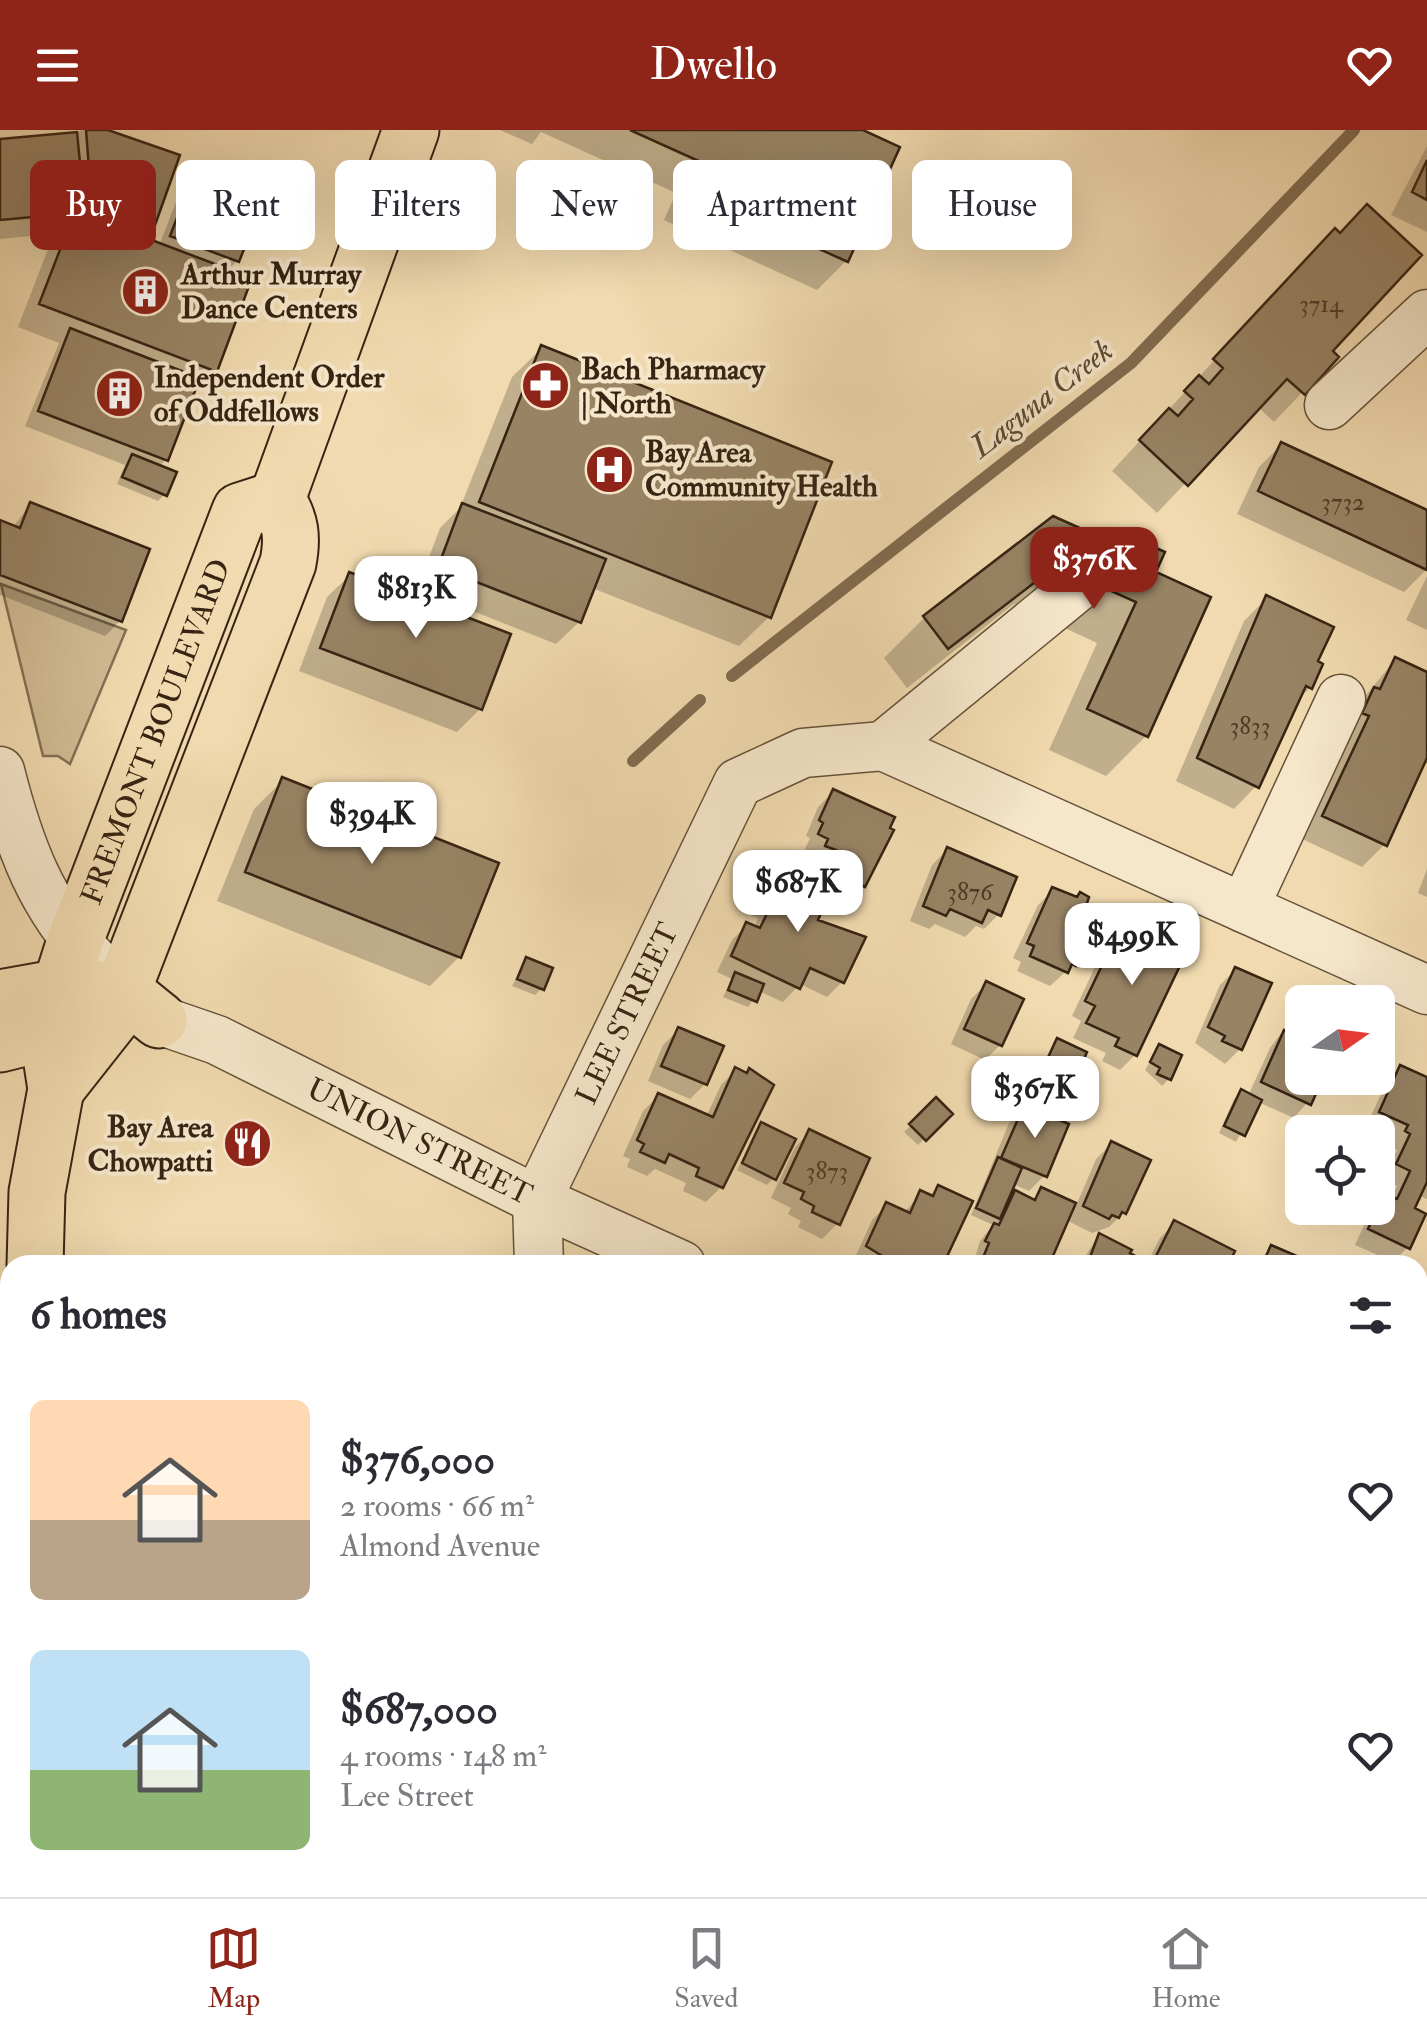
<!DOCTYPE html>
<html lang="en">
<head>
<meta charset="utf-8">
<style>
  :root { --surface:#fff; --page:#f7f7f7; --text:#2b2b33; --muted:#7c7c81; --line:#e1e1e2; --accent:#8f2418 }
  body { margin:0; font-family:"IM FELL Double Pica",serif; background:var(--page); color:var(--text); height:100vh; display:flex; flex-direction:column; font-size:38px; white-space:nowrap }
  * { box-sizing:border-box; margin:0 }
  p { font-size:32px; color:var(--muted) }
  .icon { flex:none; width:55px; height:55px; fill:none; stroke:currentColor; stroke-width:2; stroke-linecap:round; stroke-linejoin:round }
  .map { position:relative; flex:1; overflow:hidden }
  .panel { position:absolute; left:0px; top:1125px; width:1428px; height:642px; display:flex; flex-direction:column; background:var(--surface); border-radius:30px 30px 0 0; box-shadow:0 10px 40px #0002 }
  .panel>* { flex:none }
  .top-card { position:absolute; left:30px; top:30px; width:1368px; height:90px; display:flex; gap:20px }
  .needle { width:65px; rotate:76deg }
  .buttons { position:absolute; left:1285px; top:855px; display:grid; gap:20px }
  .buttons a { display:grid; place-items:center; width:110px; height:110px; border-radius:15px; background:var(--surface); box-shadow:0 10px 40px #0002; font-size:50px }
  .price { position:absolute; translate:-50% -85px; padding:0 22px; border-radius:20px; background:#fff; color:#222; font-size:32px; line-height:65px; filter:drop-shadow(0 2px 5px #0008) }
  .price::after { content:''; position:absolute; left:50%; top:60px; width:30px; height:22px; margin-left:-15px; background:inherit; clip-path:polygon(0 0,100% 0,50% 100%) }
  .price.active { background:var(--accent); color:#fff }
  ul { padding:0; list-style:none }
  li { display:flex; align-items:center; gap:30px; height:250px; padding:0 30px }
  li span { display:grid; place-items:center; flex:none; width:280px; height:200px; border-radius:15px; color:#555 }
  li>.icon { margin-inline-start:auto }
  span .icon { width:120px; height:120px; fill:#fffc; stroke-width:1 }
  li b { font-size:42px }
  h2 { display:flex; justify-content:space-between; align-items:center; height:120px; padding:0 30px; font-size:42px }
  .chip { padding:0 35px; border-radius:15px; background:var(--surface); box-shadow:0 10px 40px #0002; font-size:35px; line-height:90px }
  .chip.active { background:var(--accent); color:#fff }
  header { display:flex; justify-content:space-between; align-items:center; height:130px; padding:0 30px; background:var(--accent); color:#fff; font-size:45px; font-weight:600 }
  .dock { display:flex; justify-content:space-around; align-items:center; height:140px; border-top:2px solid var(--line); background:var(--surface); font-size:28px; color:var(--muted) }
  .dock a { display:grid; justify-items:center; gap:5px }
  .dock .active { color:var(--accent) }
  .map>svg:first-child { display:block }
</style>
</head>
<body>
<header><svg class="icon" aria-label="menu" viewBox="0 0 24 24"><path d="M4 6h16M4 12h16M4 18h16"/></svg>Dwello<svg class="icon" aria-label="heart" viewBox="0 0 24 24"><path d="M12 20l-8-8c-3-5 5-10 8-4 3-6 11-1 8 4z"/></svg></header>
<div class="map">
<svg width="1427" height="1767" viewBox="0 0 1427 1767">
  <rect width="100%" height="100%" fill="#f1daaf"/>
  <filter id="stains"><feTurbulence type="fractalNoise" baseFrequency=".002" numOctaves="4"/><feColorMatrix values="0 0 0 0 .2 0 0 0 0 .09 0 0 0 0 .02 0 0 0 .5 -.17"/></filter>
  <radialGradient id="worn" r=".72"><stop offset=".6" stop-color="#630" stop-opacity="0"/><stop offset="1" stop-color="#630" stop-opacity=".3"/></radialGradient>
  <path fill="#d1bb94" stroke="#847054" stroke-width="2.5" d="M1,454l125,46 -56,134 -12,-8h-15z"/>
  <path fill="#0003" d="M81,0h20l51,96 -12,12 19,8 24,-62 15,-15 39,92 -10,10 -12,100 -23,22 -26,67 -8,7 7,27 -7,7 -41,-17 8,-19 -100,-39 34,-83 -41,-16 35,-91 12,-12 -24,11 -41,4v-98l76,-7z
    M500,0h357l-11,131 -29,29 -153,-70 12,-27 -135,-61 -9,12z
    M1427,16v86l-36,-17z
    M1306,131l23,90 7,6 -62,65 -16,-15 -101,106 -45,-42z
    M542,218l227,269 -30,29 -147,-58 -13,34 -23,22 -139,-55 23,-61 20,-20 52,-131z
    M1281,315l146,68v56l-23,23 -167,-78 22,-47z
    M30,375l90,116 -15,15 -105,-41v-73l13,5z
    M1053,389l58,26 9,-10 32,38 -6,163 -40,40 -57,-26 48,-107 -83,-39 -107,84 -23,-30 40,-40z
    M350,445l130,134 -23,23 -158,-61 28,-74z
    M1427,446v54l-21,-10z
    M1267,468l48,65 -5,25 -14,13 -40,85 -22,23 -58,-28 68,-160z
    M1395,530l32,15v88l-9,8 -33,73 -23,23 -60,-28 50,-127z
    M283,650l176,177 -29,29 -213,-85 37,-92z
    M833,662l59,27 -29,66 -15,15 -20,-9 -13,30 47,17 -20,44 -15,15 -27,-13 -17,18 -24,-11 -11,16 -25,-10 9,-18 -15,-7 15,-32 15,-15 7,3 4,-10 -7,-3 14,-29 15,-15 34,16 9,-21 -11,-5 3,-7 -10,-5 5,-11 -4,-2 12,-29z
    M947,720l52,64 -15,15 -8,-3 -11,11 -30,-13 -6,5 -19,-8 22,-56z
    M1427,739v28l-9,-4z
    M1053,760l21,74 -24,22 -33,-15 4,-9 -8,-4 25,-53z
    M1118,805l17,120 -15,15 -18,-9 4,-8 -33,-15 8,-17 -9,-5 31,-66z
    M526,830l16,28 -7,7 -23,-9z
    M1235,840l5,79 -15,15 -30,-21 25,-58z
    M986,854l14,61 -15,15 -34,-16 20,-45z
    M1302,876v72h26l-34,40 -36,-16 -22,40 -17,-9 15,-34 7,-7 7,4 22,-48z
    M678,900l27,54 -15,15 -42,-18 15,-36z
    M1057,911l27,13 -22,41 -27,-12z
    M1159,917l10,32 -7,7 -17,-16z
    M1401,938l26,12v119l-9,-4 -6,14 -4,38 -15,15 -38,-17 15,-33 15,-15 6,2 6,-13 -14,-6 14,-30 -5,-3 3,-7 -29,-13 20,-44z
    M736,940l-15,117 -15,15 -23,-11 3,-8 -31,-14 -8,7 -20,-9 3,-8 -7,-3 20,-45 15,-15 48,21 15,-32z
    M936,971l13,13 -31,31 -14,-13z
    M1024,978l42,18 -22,50 -15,15 -16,-7 -9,20 11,-11 16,8 11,-11 34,16 20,-47 15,-15 13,68 -15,15 -17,6 -26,-13 -20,45h-73l7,-24 13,-16 -22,-10 38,-92z
    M761,995l13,53 -7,7 -30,-15z
    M810,1002l27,92 -15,15 -24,-12 3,-6 -13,-7 3,-6 -20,-10 24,-51z
    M938,1058l2,77 -87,-3 19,-42 15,-15 17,8 17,-20 8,4z
    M1175,1093l50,42h-79l14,-27z
    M1099,1106l41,29h-61z
    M1418,1559l6,3 -6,14z
    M1427,1585v74l-9,-4v-49z
    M1418,1660l9,4v19l-9,-4z
    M1418,1725l9,4v20l-9,-4z
    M859,1758h105l-9,9h-92z
    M1064,1758h41l-4,9h-43z"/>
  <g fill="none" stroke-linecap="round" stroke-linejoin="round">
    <path stroke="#816c51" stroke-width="12" d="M732,546l399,-313 223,-233
      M633,631l67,-61"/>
  </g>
  <path fill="#988364" stroke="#372413" stroke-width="2.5" d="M86,0h22l72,25 -26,73 -62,-21z
    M630,0h233l37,17 -52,115 -157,-71 12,-28z
    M77,2l7,72 -18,10 -66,6v-81z
    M1427,30v40l-15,-8z
    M197,36l69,26 -27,70 -69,-26z
    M1367,74l55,51 -89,96 6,6 -34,38 -18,-16 -99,107 -49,-46 30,-32 9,8 15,-17 -9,-8 15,-16 10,9 14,-16 -10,-9 122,-131 5,5z
    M75,81l177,67 -35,94 -178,-68z
    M70,198l130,50 -32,83 -130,-50z
    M541,215l291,117 -61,156 -292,-116z
    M1281,312l146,68v60l-169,-79z
    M132,324l45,18 -10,24 -45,-19z
    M30,372l120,47 -28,73 -122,-47v-55l20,8z
    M462,373l144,56 -25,64 -143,-56z
    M1053,386l62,28 5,-12 45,20 -9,20 55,25 -63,140 -61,-28 49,-107 -80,-36 -108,83 -25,-33z
    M349,442l162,62 -29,76 -162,-62z
    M1266,465l68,32 -16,34 5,3 -11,25 -6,-3 -47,102 -62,-30z
    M1395,527l32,15v86l-40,88 -65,-30 47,-100 -7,-3 12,-26 6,2z
    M282,647l217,86 -38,95 -216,-86z
    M833,659l62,28 -5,11 4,2 -29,57 -37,-17 8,-20 -11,-4 3,-7 -10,-5 5,-11 -4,-3z
    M947,717l70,30 -16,39 -13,-6 -6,13 -32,-14 -4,7 -23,-10z
    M779,738l52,24 -13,28 48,17 -22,46 -34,-15 -10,21 -69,-33 15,-34 14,6 12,-25 -7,-3z
    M1052,757l25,10 3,-5 9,5 -2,6 15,7 -26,56 -4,-2 -4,9 -38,-17 4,-10 -7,-3z
    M1130,799l55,26 -48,101 -22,-10 4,-8 -33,-15 9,-17 -10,-5 33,-69 8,4z
    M526,827l27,11 -9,22 -27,-11z
    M1235,837l37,16 -30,67 -20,-9 3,-5 -17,-9z
    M735,842l29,12 -7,18 -29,-12z
    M986,851l38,18 -22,47 -38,-17z
    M1302,873v75h21l-12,27 -50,-23 23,-52 6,3z
    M678,897l46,19 -17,39 -46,-19z
    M1057,908l30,14 -16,37 -31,-14z
    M1159,914l23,11 -11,25 -14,-6 3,-6 -10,-6z
    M1400,935l27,12v105l-12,26 11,6 -16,35 -42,-20 16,-35 13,5 13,-28 -14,-7 14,-30 -5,-3 3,-6 -29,-13z
    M735,937l12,6 2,-5 25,17 -51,103 -27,-12 3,-8 -30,-14 -4,9 -25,-11 4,-8 -7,-4 21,-47 55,24z
    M1241,959l21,11 -17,36 -21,-10z
    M936,967l17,17 -27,27 -17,-17z
    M1024,975l45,19 -22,53 -46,-19z
    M761,992l35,17 -20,41 -34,-17z
    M809,999l61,29 -30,67 -28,-13 2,-6 -13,-7 3,-7 -20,-9z
    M1111,1011l40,19 -25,54 -4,-2 -3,6 -7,-3 -3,4 -26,-13z
    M998,1027l24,11 -22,51 -24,-11z
    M938,1055l35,16 -30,64h-46l-31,-19 20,-44 24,11 10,-23 13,6z
    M1041,1057l35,16 -27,62h-56l-11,-5 7,-17 -4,-2 9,-18 5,2 16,-35 20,10z
    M1174,1090l61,31 -7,14h-65l-9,-5z
    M1099,1103l33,17 -2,3 15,8 -2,4h-56z
    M1271,1115l35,15 -2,5h-42z
    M1427,1598v64l-9,-5v-38z
    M880,1758h87l-21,9h-62z
    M1069,1758h39l-4,9h-40z"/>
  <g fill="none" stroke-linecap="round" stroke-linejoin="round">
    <defs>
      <g id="minor">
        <path d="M1329,275l98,-91"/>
        <path d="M883,616l193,-158"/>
        <path d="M0,641c19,75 41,135 95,191"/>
        <path d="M1244,778l97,-209"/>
        <path id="s1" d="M159,890l58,20 320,160 144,65"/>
        <path id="s2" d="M539,1135l-2,-65 201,-417 65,-30 80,-7 544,244"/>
        <path d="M1418,1311l9,-20"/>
        <path d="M1418,1466l9,4"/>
        <path d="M790,1758l4,9"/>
        <path d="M1332,1758l21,9"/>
        <path d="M0,1760l10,-4"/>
        <path d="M1205,1767l5,-9"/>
      </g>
      <g id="major">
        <path d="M277,369l134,-369"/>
        <path d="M0,868l61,-11 61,3 37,30"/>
        <path d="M0,914l84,-21"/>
        <path d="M56,959l56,-71 176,-455c5,-26 3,-42 -11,-64"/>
        <path id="s3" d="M35,1135l2,-73 19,-103 -9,-59 28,-89 165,-430 37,-12"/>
        <path d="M113,1758l4,9"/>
      </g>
    </defs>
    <use href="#minor" stroke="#66523a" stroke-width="51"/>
    <use href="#major" stroke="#372413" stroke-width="59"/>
    <use href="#minor" stroke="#f6e7cb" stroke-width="48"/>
    <use href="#major" stroke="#f1daaf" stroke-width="55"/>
  </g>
  <defs>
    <symbol id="building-disc" viewBox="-11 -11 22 22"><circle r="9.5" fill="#8f2418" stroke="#f6e7cb"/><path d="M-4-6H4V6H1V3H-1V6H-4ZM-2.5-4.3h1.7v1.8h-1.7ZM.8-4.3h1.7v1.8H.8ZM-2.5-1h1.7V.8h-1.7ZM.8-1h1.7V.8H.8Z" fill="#fff"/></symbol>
    <symbol id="pharmacy-disc" viewBox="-11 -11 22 22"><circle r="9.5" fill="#8f2418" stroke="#f6e7cb"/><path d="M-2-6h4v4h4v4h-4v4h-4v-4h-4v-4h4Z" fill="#fff"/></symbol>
    <symbol id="hospital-disc" viewBox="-11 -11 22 22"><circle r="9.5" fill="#8f2418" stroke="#f6e7cb"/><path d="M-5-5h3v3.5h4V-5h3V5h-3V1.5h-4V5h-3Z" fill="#fff"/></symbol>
    <symbol id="restaurant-disc" viewBox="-11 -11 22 22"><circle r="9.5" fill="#8f2418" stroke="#f6e7cb"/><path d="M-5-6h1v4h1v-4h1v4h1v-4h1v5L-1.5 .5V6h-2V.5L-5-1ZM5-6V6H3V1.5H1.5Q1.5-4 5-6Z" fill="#fff"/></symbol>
  </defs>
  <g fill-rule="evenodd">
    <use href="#building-disc" x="118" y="134" width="55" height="55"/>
    <use href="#pharmacy-disc" x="518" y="228" width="55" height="55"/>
    <use href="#building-disc" x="92" y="236" width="55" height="55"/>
    <use href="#hospital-disc" x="582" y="312" width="55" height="55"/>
    <use href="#restaurant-disc" x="220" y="986" width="55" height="55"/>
  </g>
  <g text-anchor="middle" stroke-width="8" stroke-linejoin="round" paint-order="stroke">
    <g font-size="25" fill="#4f3c27">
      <text x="1321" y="182">3714</text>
      <text x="1343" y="380">3732</text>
      <text x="1250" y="604">3833</text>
      <text x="970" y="770">3876</text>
      <text x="827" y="1049">3873</text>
    </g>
    <g font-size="30" font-weight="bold" fill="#372413" stroke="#f6e7cb" text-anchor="start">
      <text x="181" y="154">Arthur Murray<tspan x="181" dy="34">Dance Centers</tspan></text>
      <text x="581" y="249">Bach Pharmacy<tspan x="581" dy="34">| North</tspan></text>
      <text x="154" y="257">Independent Order<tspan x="154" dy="34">of Oddfellows</tspan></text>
      <text x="645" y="332">Bay Area<tspan x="645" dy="34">Community Health</tspan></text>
      <text x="213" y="1007" text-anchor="end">Bay Area<tspan x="213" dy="34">Chowpatti</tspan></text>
    </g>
    <g font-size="30" fill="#372413" stroke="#f6e7cb">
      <text dy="10" stroke="none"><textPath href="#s3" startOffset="555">FREMONT BOULEVARD</textPath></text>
      <text dy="10" stroke="none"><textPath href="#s2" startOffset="272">LEE STREET</textPath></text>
      <text dy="10" stroke="none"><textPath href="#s1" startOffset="288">UNION STREET</textPath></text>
    </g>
    <g font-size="32" font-style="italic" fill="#5c4832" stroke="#f6e7cb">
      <text transform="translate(1041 268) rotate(-38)" y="11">Laguna Creek</text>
    </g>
  </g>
  <rect width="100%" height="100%" filter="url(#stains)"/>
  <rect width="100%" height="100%" fill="url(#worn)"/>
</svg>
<div class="buttons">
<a><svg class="needle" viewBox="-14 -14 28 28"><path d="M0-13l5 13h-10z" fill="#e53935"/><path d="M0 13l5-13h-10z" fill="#7c7c81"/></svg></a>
<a><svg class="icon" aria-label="locate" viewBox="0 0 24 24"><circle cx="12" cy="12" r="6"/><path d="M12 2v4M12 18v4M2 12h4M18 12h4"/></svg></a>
</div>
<b class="price active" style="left:1094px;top:482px">$376K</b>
<b class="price" style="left:416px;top:511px">$813K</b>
<b class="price" style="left:372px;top:737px">$394K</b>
<b class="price" style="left:798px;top:805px">$687K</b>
<b class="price" style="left:1132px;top:858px">$499K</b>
<b class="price" style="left:1035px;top:1011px">$367K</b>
<div class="top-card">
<a class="chip active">Buy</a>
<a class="chip">Rent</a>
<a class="chip">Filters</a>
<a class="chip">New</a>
<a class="chip">Apartment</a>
<a class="chip">House</a>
</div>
<section class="panel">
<h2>6 homes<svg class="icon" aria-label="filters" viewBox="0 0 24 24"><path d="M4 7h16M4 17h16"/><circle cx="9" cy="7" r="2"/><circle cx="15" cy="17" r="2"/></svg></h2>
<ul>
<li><span style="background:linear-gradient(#ffd9b3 60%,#b9a48a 0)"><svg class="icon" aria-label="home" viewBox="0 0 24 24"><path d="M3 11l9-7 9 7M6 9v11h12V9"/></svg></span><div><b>$376,000</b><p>2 rooms · 66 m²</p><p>Almond Avenue</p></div><svg class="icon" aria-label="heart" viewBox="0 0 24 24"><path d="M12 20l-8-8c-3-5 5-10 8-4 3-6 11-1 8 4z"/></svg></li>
<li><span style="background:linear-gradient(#bfe0f5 60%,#8fb573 0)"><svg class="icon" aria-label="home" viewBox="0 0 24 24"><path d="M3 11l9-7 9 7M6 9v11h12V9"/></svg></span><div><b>$687,000</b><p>4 rooms · 148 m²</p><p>Lee Street</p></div><svg class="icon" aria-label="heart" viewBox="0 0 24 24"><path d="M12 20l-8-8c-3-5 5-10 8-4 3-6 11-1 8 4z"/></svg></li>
</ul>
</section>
</div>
<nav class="dock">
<a class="active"><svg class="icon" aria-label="map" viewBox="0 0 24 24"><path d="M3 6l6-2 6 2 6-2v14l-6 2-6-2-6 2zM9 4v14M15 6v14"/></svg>Map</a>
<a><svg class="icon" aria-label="saved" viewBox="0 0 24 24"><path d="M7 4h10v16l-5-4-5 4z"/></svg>Saved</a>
<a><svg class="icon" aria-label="home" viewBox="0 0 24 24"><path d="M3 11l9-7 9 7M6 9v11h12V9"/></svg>Home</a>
</nav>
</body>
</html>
